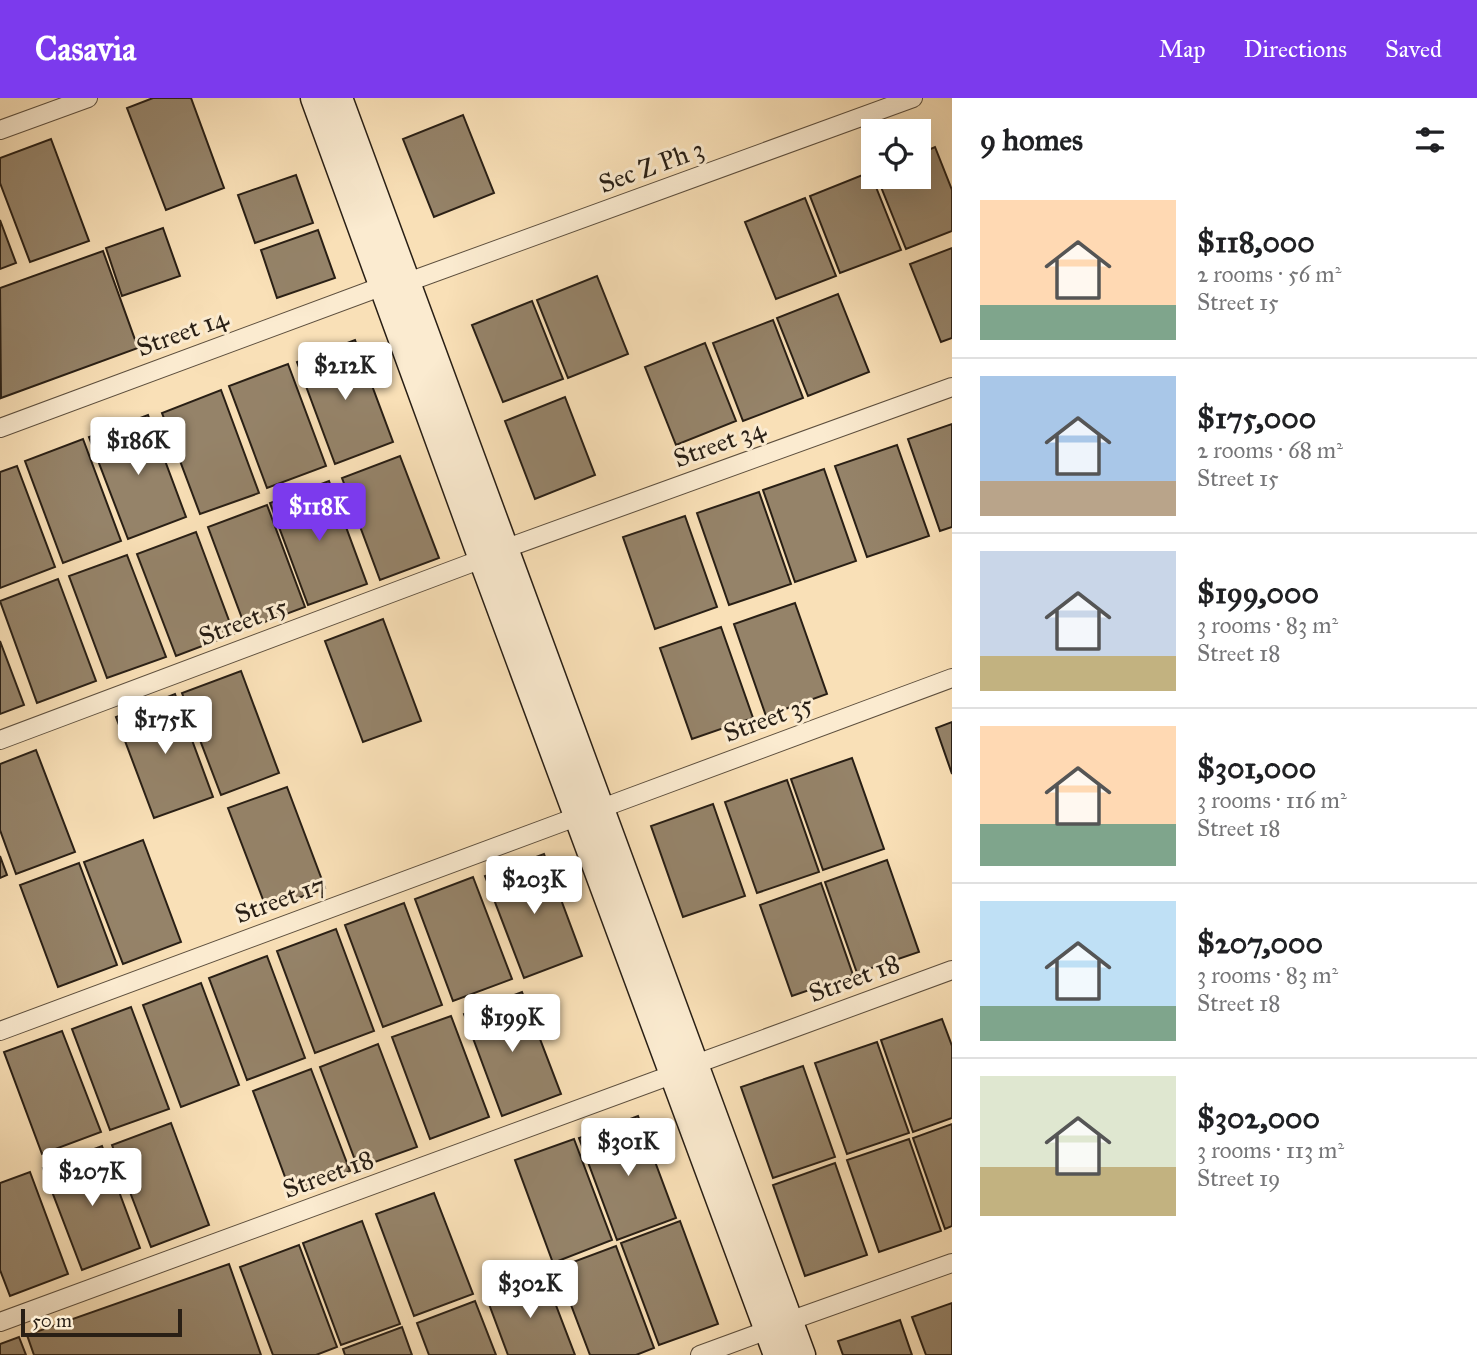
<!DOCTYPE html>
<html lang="en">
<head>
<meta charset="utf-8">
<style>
  :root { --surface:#fff; --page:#f2f2f2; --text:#202124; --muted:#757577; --line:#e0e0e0; --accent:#7c3aed }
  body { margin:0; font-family:"IM FELL Great Primer",serif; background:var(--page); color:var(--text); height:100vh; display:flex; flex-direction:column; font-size:26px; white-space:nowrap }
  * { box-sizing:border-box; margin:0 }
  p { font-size:23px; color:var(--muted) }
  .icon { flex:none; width:38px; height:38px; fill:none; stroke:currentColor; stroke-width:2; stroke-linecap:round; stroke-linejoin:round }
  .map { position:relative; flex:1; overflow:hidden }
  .sheet { display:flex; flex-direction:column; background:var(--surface); width:525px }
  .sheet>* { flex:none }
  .fabs { position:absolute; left:861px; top:21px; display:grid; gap:14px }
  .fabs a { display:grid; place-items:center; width:70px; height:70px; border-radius:0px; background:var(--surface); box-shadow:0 7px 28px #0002; font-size:35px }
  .scale { position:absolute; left:21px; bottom:18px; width:161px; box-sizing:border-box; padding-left:7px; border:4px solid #291f15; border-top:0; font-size:19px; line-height:24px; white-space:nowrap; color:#291f15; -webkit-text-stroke:5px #fbebd0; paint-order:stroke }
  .price { position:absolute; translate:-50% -60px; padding:0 16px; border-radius:7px; background:#fff; color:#222; font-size:23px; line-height:46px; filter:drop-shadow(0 2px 4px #0008) }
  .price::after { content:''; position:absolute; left:50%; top:42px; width:21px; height:16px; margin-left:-10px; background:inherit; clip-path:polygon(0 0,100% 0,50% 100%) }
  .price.active { background:var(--accent); color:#fff }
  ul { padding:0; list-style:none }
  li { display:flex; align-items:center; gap:21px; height:175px; padding:0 28px }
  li+li { border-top:2px solid var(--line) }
  li span { display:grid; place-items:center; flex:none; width:196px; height:140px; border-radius:0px; color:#555 }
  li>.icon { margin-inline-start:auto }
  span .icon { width:84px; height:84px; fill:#fffc; stroke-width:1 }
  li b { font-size:30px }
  h2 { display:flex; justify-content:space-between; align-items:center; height:84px; padding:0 28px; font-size:30px }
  header { display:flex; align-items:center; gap:42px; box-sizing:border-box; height:98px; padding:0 35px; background:var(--accent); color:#fff }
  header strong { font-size:33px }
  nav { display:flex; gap:38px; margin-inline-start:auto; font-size:24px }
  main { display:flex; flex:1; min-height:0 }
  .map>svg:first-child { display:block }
</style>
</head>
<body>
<header>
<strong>Casavia</strong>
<nav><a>Map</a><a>Directions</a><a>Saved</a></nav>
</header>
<main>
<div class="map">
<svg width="952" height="1257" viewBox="0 0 952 1257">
  <rect width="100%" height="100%" fill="#f9e0b7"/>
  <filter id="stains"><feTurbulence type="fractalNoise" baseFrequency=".00286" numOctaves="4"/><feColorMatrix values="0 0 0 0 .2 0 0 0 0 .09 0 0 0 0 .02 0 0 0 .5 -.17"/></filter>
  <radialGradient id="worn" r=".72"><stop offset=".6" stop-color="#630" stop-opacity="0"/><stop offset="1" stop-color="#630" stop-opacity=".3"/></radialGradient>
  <path fill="#958369" stroke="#291f15" stroke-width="2" d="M153,0h38l33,90 -58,22 -39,-102z
    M463,17l31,78 -60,24 -31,-78z
    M51,41l38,102 -59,21 -30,-79v-25z
    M935,49l17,43v41l-46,18 -29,-72h42v-23z
    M870,74l31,78 -61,23 -30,-77z
    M296,77l17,48 -58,20 -17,-48z
    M805,100l31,78 -60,23 -31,-77z
    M0,122l16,43 -16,6z
    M163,130l17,48 -58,20 -16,-48z
    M318,132l17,48 -58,20 -16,-48z
    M952,150v90l-11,4 -31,-78z
    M103,153l35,97 -137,50 -1,-110z
    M597,178l31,78 -60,24 -31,-78z
    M838,196l31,78 -61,24 -31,-78z
    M532,203l31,78 -60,23 -31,-77z
    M773,222l30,78 -60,23 -30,-78z
    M355,242l38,102 -58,22 -38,-102z
    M705,245l31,78 -60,24 -31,-78z
    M288,266l38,102 -59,22 -38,-102z
    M221,292l38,103 -59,21 -38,-101z
    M565,299l30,78 -60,24 -30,-78z
    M148,317l38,102 -58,22 -39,-102z
    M952,326v103l-12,4 -32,-92z
    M83,341l38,102 -58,22 -38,-102z
    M897,347l32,91 -62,21 -32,-91z
    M400,358l39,102 -59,22 -38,-102z
    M17,368l38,101 -55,21v-116z
    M824,371l32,92 -61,21 -32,-92z
    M329,383l38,103 -59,21 -38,-102z
    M759,394l32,92 -62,21 -32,-92z
    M267,407l38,102 -59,22 -38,-102z
    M685,418l32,91 -62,22 -32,-92z
    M196,434l38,102 -58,22 -39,-102z
    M127,457l39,102 -59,21 -38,-102z
    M58,481l38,102 -59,22 -37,-102z
    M795,505l32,91 -61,22 -32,-92z
    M383,521l38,102 -58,21 -38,-101z
    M721,529l32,91 -61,21 -32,-91z
    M0,543l24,64 -24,9z
    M241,573l38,102 -58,22 -39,-102z
    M175,596l38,103 -59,21 -38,-101z
    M952,624v52l-16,-46z
    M36,652l39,102 -59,22 -16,-44v-66z
    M852,660l32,91 -61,21 -32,-91z
    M787,682l32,92 -62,21 -32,-91z
    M287,689l38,101 -58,22 -39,-102z
    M713,706l32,92 -62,21 -32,-91z
    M143,742l38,102 -58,22 -39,-102z
    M544,756l38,102 -58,22 -39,-102z
    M0,758l7,19 -7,3z
    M887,762l32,92 -62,21 -32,-91z
    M79,765l38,102 -59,22 -38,-102z
    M473,779l39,102 -59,22 -38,-102z
    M821,785l32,92 -61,21 -32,-91z
    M404,805l38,102 -59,22 -38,-102z
    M336,831l38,102 -59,22 -38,-102z
    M267,858l38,102 -58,22 -38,-102z
    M201,885l38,102 -58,22 -38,-102z
    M522,894l39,102 -59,22 -38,-102z
    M131,909l38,102 -59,21 -38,-101z
    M451,918l38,101 -59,22 -38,-102z
    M942,921l10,27v72l-39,14 -32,-92z
    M62,933l39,101 -59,22 -38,-102z
    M877,944l32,91 -62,21 -32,-91z
    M378,946l39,103 -59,21 -38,-101z
    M803,968l32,91 -62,21 -32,-91z
    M311,971l39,102 -59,22 -38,-102z
    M638,1018l38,102 -59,22 -38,-102z
    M171,1025l38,102 -58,22 -39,-102z
    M952,1026v102l-7,3 -32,-91z
    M574,1041l38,101 -59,23 -38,-103z
    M909,1041l32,92 -62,21 -32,-92z
    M102,1048l38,102 -58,22 -39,-102z
    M835,1065l32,92 -62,21 -32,-91z
    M30,1074l38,102 -58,22 -10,-26v-87z
    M434,1095l39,101 -59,22 -38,-102z
    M362,1123l38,103 -59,21 -38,-102z
    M680,1123l38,103 -59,21 -38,-102z
    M299,1147l38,102 -21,8h-43l-33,-88z
    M616,1148l38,102 -18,7h-46l-33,-87z
    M229,1166l32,91h-227l-7,-20z
    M544,1176l31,81h-67l-22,-59z
    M475,1203l21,54h-67l-12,-32z
    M952,1205v52h-26l-14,-38z
    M900,1222l12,35h-69l-5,-14z
    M402,1229l10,28h-67l-2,-6z
    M19,1239l7,18h-26v-11z"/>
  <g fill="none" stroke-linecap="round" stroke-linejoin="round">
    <defs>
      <path id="minor" d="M0,32l88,-32
        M408,184l505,-184
        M0,330l383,-142
        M0,642l482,-181 22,-10 448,-162
        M602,710l350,-130
        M0,933l579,-215
        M696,966l256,-94
        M789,1223l163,-58
        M0,1224l674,-248
        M700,1257l68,-25"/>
      <path id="secondary" d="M314,0l168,461 295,796
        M339,0l463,1257"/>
    </defs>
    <use href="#minor" stroke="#5d4f3e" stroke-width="20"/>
    <use href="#secondary" stroke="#291f15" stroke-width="29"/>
    <use href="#minor" stroke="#fbebd0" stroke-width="18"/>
    <use href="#secondary" stroke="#fbebd0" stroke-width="26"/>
  </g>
  <g text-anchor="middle" stroke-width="6" stroke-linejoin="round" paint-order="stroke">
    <g font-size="26" fill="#291f15" stroke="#fbebd0">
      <text transform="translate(651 68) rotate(-20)" y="9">Sec Z Ph 3</text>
      <text transform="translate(182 234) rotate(-20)" y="9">Street 14</text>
      <text transform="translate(719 345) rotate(-20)" y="9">Street 34</text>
      <text transform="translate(243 523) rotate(-21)" y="9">Street 15</text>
      <text transform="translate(768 620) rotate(-20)" y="9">Street 35</text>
      <text transform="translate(280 801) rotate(-20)" y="9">Street 17</text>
      <text transform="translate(854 880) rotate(-20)" y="9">Street 18</text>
      <text transform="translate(328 1076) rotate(-20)" y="9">Street 18</text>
    </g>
  </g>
  <rect width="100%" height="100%" filter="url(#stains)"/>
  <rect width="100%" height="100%" fill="url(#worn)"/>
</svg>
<div class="fabs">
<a><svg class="icon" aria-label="locate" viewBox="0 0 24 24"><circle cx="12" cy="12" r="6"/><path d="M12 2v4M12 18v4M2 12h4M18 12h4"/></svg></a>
</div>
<div class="scale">50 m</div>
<b class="price" style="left:345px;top:304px">$212K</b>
<b class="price" style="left:138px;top:379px">$186K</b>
<b class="price active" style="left:319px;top:445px">$118K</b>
<b class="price" style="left:165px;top:658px">$175K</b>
<b class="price" style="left:534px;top:818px">$203K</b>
<b class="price" style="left:512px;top:956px">$199K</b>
<b class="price" style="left:628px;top:1080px">$301K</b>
<b class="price" style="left:92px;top:1110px">$207K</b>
<b class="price" style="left:530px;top:1222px">$302K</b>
</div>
<section class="sheet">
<h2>9 homes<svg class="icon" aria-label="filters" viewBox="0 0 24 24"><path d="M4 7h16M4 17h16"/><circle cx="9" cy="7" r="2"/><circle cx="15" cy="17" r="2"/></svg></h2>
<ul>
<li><span style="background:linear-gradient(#ffd9b3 75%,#7fa58c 0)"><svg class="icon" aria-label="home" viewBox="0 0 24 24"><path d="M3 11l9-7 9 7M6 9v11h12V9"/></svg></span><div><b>$118,000</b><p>2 rooms · 56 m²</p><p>Street 15</p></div></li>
<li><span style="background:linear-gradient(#a9c7e8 75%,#b9a48a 0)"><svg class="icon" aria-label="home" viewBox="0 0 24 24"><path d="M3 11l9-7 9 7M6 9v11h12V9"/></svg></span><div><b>$175,000</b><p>2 rooms · 68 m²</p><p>Street 15</p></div></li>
<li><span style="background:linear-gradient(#c9d6e8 75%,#c2b280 0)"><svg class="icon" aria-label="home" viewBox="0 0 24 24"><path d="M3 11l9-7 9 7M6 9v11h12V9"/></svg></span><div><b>$199,000</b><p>3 rooms · 83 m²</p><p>Street 18</p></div></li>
<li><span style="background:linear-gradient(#ffd9b3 70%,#7fa58c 0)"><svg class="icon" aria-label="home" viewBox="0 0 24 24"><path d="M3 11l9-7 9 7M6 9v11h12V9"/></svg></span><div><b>$301,000</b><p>3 rooms · 116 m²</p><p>Street 18</p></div></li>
<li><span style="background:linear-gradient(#bfe0f5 75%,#7fa58c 0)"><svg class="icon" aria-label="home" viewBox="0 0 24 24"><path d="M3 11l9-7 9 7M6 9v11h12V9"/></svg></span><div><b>$207,000</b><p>3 rooms · 83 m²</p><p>Street 18</p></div></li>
<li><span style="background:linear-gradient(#dfe7d0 65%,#c2b280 0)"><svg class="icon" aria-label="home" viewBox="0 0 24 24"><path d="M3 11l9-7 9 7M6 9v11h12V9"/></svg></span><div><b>$302,000</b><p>3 rooms · 113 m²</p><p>Street 19</p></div></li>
</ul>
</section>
</main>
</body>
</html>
